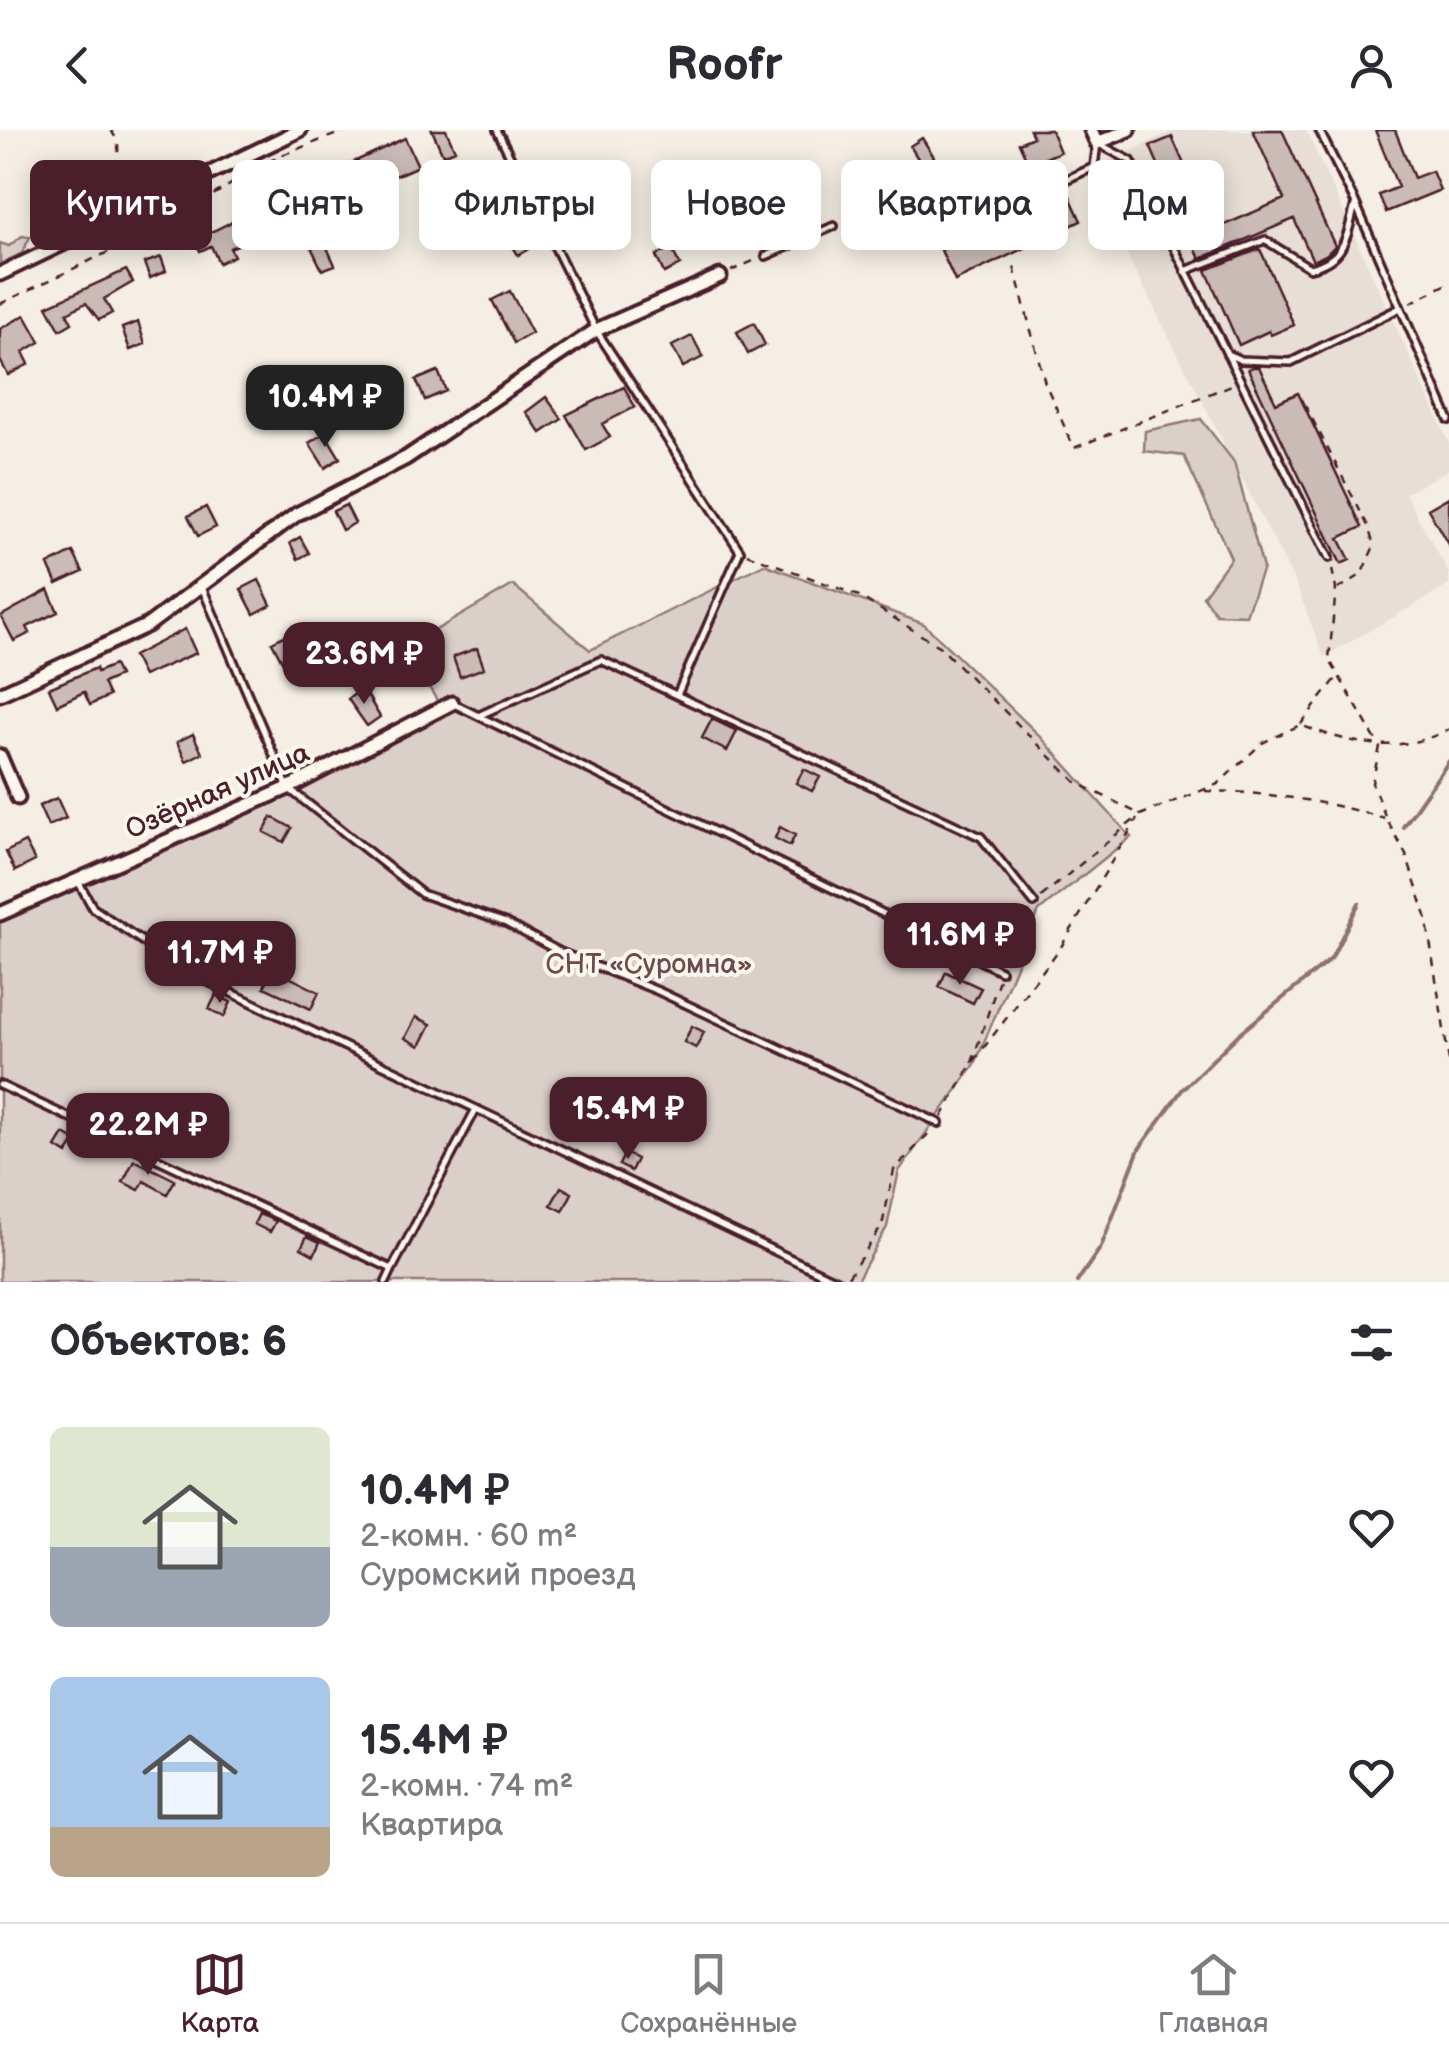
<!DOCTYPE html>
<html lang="ru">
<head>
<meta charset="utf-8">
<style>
  :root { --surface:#fff; --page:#f2f2f3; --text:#2b2b33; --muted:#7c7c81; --line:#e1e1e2; --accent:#4a1f2b }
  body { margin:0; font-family:"Balsamiq Sans",sans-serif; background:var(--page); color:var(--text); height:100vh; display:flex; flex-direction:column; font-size:38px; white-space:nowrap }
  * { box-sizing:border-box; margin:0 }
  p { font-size:32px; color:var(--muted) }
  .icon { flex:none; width:55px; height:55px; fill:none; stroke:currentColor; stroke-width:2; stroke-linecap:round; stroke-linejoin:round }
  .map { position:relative; height:1152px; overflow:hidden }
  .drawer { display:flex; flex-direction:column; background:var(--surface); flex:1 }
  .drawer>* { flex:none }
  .hud { position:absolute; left:30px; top:30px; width:1390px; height:90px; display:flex; gap:20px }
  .price { position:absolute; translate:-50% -85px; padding:0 22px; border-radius:20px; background:var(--accent); color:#fff; font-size:32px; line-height:65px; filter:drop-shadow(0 2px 5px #0008) }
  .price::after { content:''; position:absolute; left:50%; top:60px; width:30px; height:22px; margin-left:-15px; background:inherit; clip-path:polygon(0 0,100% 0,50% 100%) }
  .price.selected { background:#222; color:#fff }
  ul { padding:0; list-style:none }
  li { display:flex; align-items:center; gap:30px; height:250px; padding:0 50px }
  li span { display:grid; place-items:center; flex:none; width:280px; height:200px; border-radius:15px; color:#555 }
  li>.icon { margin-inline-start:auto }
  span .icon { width:120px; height:120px; fill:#fffc; stroke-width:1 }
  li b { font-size:42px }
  h2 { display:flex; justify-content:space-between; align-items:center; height:120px; padding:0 50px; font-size:42px }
  .pill { padding:0 35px; border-radius:15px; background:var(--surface); box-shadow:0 5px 25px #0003; font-size:35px; line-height:90px }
  .pill.selected { background:var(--accent); color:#fff }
  header { display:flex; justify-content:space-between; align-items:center; height:130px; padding:0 50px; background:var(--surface); font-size:45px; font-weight:800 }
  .dock { display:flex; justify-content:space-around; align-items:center; height:140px; border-top:2px solid var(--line); background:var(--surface); font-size:28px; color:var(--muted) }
  .dock a { display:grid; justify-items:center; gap:5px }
  .dock .selected { color:var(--accent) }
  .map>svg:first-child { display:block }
</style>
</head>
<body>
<header><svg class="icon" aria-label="back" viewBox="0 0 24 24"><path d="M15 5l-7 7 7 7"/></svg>Roofr<svg class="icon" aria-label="person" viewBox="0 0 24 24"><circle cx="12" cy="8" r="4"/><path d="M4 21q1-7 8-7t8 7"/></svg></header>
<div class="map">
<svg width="1449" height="1152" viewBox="0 0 1449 1152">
  <rect width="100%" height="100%" fill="#f4eee4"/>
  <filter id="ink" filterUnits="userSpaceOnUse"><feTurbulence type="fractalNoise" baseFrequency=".01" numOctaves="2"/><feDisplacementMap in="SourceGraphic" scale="20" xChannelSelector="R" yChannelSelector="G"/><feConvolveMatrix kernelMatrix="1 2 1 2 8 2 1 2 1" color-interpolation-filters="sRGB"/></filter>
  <g filter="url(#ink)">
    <path fill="#e7dfd6" d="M1174,0h132l143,313v26l-44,25 44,79v12l-125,72 -29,-75 -210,-409z"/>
    <path fill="#dbd0c9" stroke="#92787a" stroke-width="2.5" d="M22,106l8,1 -8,16 -22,11v-21l9,3z
      M1201,289l33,43 29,106 -17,47 -30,-1 -13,-18 28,-38 -47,-102 -40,-5 1,-20z
      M764,434l160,60 116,112 91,101 -92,74 -64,153 -76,107 -12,56 -31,55h-856v-360l297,-131 149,-76 -41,-67 108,-63 77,65z"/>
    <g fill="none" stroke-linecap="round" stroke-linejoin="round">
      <path stroke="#8d7174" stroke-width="4" d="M1403,697l46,-66
        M1077,1152l24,-35 38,-98 43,-59 57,-56 92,-75 28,-56"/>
    </g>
    <path fill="#cabbb6" stroke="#4a1f2b" stroke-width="2.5" d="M432,0h14l9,20 -12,5z
      M1030,0h21l9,22 -31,13 -10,-22 14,-6z
      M1253,0h29l53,116 -8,8 -14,7 -19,-42 -94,40 -50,-113 22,-9 41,93 71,-31z
      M1375,0h20l19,48 18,-7 8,19 -54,22 -7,-17 19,-8z
      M405,8l13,28 -37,16 -13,4 -2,-3 -32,15 1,3 -12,6 -12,-25z
      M922,8l12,19 -12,8 -12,-19z
      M1067,60l14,31 -126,60 -14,-31z
      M58,64l8,14 -18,11 -8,-14z
      M284,66l7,15 -21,10 4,9 -44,18 4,8 -15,7 -8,-17 -11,5 -5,-11z
      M1144,72l12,23 -14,5 -9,-23z
      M729,74l10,21 -23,11 -10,-22z
      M515,77l22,37 -19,11 -22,-37z
      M772,84l9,17 -14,7 -9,-17z
      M318,98l17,37 -13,5 -17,-36z
      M671,118l9,17 -16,8 -8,-17z
      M1260,119l34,76 -23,10 -2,-4 -30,14 -33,-75z
      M161,127l5,14 -16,7 -6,-15z
      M126,140l7,12 -29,17 8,14 -13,7 -13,-17 -19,10 5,10 -12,7 -13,-24z
      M510,161l22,42 -18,10 -22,-43z
      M25,185l15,27 -17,10 6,12 -21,11 -8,-15v-31z
      M138,192l7,22 -15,6 -8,-22z
      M754,193l11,22 -17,9 -11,-22z
      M692,206l11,21 -20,10 -11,-21z
      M1253,237h6l17,36 22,-10 64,134 -23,11 11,22 -9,4 -93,-195z
      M438,241l8,20 -21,9 -9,-20z
      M624,257l11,20 -33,17 8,13 -24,13 -20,-35z
      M546,267l16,22 -21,14 -15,-21z
      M325,303l15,25 -15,10 -16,-25z
      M1449,367v49l-21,-37z
      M346,375l9,18 -13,7 -9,-19z
      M206,377l10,20 -18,9 -10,-20z
      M300,407l9,16 -11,6 -8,-16z
      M73,422l10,20 -26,12 -9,-19z
      M259,450l12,25 -17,9 -13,-25z
      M48,460l10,22 -31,15 3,6 -16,8 -13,-25z
      M185,499l11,24 -53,23 -10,-20z
      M294,501l11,21 -22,11 -11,-21z
      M477,518l7,20 -24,9 -7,-20z
      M114,535l5,11 -16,7 6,13 -19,9 -6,-13 -27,13 -8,-17 47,-20 1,4z
      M363,558l17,29 -13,9 -19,-27z
      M712,589l25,12 -10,20 -25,-13z
      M193,604l9,19 -16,8 -9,-19z
      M804,639l16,8 -8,14 -16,-8z
      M57,668l9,20 -18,8 -9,-20z
      M272,687l20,11 -8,14 -20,-10z
      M780,697l15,8 -5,11 -15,-8z
      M25,712l10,19 -20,10 -9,-19z
      M909,803l17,9 -6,13 -18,-9z
      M273,839l46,23 -8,17 -47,-22z
      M946,842l35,16 -8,15 -34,-16z
      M216,865l15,7 -7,15 -15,-8z
      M416,887l15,7 -11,22 -15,-8z
      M692,896l12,6 -8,16 -12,-6z
      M64,1004l12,7 -9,13 -11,-7z
      M625,1023l12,6 -6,12 -12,-6z
      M134,1030l41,20 -8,14 -23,-13 -5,9 -16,-8z
      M561,1057l11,6 -9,18 -12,-6z
      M259,1084l17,7 -6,11 -16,-8z
      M307,1106l13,6 -6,13 -13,-7z"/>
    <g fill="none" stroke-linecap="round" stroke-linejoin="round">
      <defs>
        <path id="lane" d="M497,0l99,200 144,221 -63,144
          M1319,0l36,72 94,218
          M998,80l96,-43 3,-24 34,18 198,397
          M766,126l68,-30
          M1185,141l80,-31 45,28c36,-9 36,-30 45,-63
          M1227,224l14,6 50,2 109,-54
          M201,455l87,203 134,106 84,29 54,29 98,39 281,132
          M454,574l547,267
          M478,586l123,-56 380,177 53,66
          M78,751l15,27 95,64 652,310
          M0,955l392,184 84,-160
          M386,1152l6,-13"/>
        <path id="street" d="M1091,0l6,13 32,-13
          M0,144l300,-144
          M0,564l148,-69 149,-111 109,-56 190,-128 124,-54
          M0,626l18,42
          M0,784l288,-126 164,-85"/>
      </defs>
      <use href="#lane" stroke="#4a1f2b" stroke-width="12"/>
      <use href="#street" stroke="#4a1f2b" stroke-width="19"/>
      <path stroke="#4a1f2b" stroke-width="2.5" stroke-dasharray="8 8" stroke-linecap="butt" d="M111,0l7,12 1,63
        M1014,137l31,116 29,65 160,-64
        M731,141l29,-13
        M1410,173l39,-20
        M0,174l150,-72 129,-76 69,-26
        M1305,275l63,121 6,20 -13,29 -23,14
        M747,424l112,42 81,51 136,135 63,32
        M1332,439l4,20 -7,70 51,88 -8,36 14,35 20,37 20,61 23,145
        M1301,594l38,-49
        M1205,661c62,1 120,10 179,27
        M1041,767l99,-82 78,-31 44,-41 38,-18c52,19 98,31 149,4
        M1005,832l25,-51
        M972,933l27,-84
        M942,987l30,-54 89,-116 76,-128
        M848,1147l34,-51 12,-56 37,-39"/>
      <use href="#lane" stroke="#fbf7ec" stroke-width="5"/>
      <use href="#street" stroke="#fbf7ec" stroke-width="11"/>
    </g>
  </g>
  <g text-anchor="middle" stroke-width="8" stroke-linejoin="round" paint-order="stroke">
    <g font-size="28" fill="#4a1f2b" stroke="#fbf7ec">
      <text transform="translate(217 660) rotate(-24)" y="10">Озёрная улица</text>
    </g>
    <g font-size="28" fill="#6e4b52" stroke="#fbf7ec">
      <text x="649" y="843">СНТ «Суромна»</text>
    </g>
  </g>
</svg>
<b class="price selected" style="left:325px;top:320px">10.4M ₽</b>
<b class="price" style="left:364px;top:577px">23.6M ₽</b>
<b class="price" style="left:960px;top:858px">11.6M ₽</b>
<b class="price" style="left:220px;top:876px">11.7M ₽</b>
<b class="price" style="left:628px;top:1032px">15.4M ₽</b>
<b class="price" style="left:148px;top:1048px">22.2M ₽</b>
<div class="hud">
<a class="pill selected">Купить</a>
<a class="pill">Снять</a>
<a class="pill">Фильтры</a>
<a class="pill">Новое</a>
<a class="pill">Квартира</a>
<a class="pill">Дом</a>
</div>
</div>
<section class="drawer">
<h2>Объектов: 6<svg class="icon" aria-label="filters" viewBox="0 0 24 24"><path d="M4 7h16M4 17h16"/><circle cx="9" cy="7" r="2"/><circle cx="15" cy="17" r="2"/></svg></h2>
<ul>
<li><span style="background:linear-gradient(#dfe7d0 60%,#9aa5b1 0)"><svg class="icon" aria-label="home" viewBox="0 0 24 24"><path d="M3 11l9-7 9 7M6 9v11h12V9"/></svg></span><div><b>10.4M ₽</b><p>2-комн. · 60 m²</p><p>Суромский проезд</p></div><svg class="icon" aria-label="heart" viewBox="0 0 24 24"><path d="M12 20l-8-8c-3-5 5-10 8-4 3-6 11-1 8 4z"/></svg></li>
<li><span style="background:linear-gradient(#a9c7e8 75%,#b9a48a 0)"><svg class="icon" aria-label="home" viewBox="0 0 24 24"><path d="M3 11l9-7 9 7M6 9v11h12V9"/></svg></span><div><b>15.4M ₽</b><p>2-комн. · 74 m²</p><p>Квартира</p></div><svg class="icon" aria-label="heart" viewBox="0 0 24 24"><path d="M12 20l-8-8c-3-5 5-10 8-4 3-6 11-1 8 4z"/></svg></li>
</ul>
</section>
<nav class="dock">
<a class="selected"><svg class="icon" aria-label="map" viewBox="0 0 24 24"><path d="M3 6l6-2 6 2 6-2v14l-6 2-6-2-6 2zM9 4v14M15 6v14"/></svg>Карта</a>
<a><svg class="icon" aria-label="saved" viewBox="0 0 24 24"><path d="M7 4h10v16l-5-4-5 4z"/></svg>Сохранённые</a>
<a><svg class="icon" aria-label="home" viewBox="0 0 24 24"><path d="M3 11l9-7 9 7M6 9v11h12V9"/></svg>Главная</a>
</nav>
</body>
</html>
